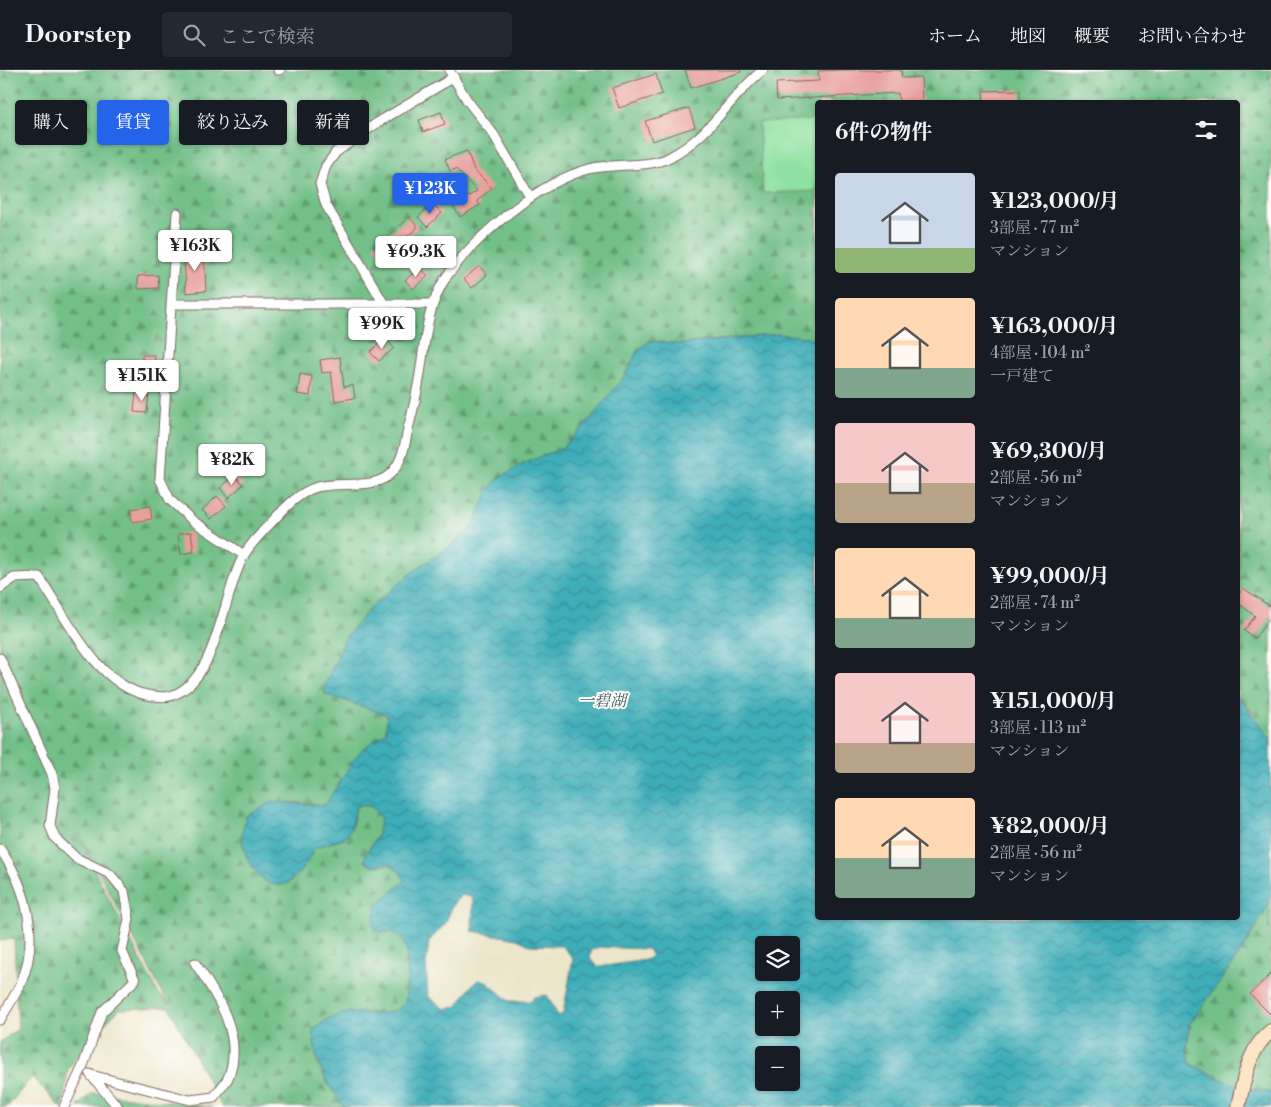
<!DOCTYPE html>
<html lang="ja">
<head>
<meta charset="utf-8">
<style>
  :root { --surface:#171b24; --page:#242831; --text:#f1f3f6; --muted:#9ea1a6; --line:#363941; --accent:#2563eb }
  body { margin:0; font-family:"Libre Bodoni","Noto Serif JP",serif; background:var(--page); color:var(--text); height:100vh; display:flex; flex-direction:column; font-size:19px; white-space:nowrap }
  * { box-sizing:border-box; margin:0 }
  p { font-size:16px; color:var(--muted) }
  .icon { flex:none; width:28px; height:28px; fill:none; stroke:currentColor; stroke-width:2; stroke-linecap:round; stroke-linejoin:round }
  .map { position:relative; flex:1; overflow:hidden }
  .drawer { position:absolute; left:815px; top:30px; width:425px; height:820px; display:flex; flex-direction:column; background:var(--surface); border-radius:5px; box-shadow:0 1px 4px #0004 }
  .drawer>* { flex:none }
  .banner { position:absolute; left:15px; top:30px; width:475px; height:45px; display:flex; gap:10px }
  .controls { position:absolute; left:755px; top:866px; display:grid; gap:10px }
  .controls a { display:grid; place-items:center; width:45px; height:45px; border-radius:5px; background:var(--surface); box-shadow:0 1px 4px #0004; font-size:25px }
  .price { position:absolute; translate:-50% -42px; padding:0 11px; border-radius:5px; background:#fff; color:#222; font-size:16px; line-height:32px; filter:drop-shadow(0 1px 2px #0008) }
  .price::after { content:''; position:absolute; left:50%; top:30px; width:15px; height:11px; margin-left:-8px; background:inherit; clip-path:polygon(0 0,100% 0,50% 100%) }
  .price.active { background:var(--accent); color:#fff }
  ul { padding:0; list-style:none }
  li { display:flex; align-items:center; gap:15px; height:125px; padding:0 20px }
  li span { display:grid; place-items:center; flex:none; width:140px; height:100px; border-radius:5px; color:#555 }
  li>.icon { margin-inline-start:auto }
  span .icon { width:60px; height:60px; fill:#fffc; stroke-width:1 }
  li b { font-size:21px }
  h2 { display:flex; justify-content:space-between; align-items:center; height:60px; padding:0 20px; font-size:21px }
  .tag { padding:0 18px; border-radius:5px; background:var(--surface); box-shadow:0 1px 4px #0004; font-size:18px; line-height:45px }
  .tag.active { background:var(--accent); color:#fff }
  header { display:flex; align-items:center; gap:30px; box-sizing:border-box; height:70px; padding:0 25px; background:var(--surface); border-bottom:1px solid var(--line) }
  header strong { font-size:24px }
  nav { display:flex; gap:28px; margin-inline-start:auto; font-size:18px }
  .search { width:350px; height:45px; background:var(--page); display:flex; align-items:center; gap:12px; box-sizing:border-box; padding:0 18px; border-radius:5px; color:var(--muted); font-size:19px }
  .map>svg:first-child { display:block }
</style>
</head>
<body>
<header>
<strong>Doorstep</strong>
<div class="search"><svg class="icon" aria-label="search" viewBox="0 0 24 24"><circle cx="10" cy="10" r="6"/><path d="M15 15l6 6"/></svg>ここで検索</div>
<nav><a>ホーム</a><a>地図</a><a>概要</a><a>お問い合わせ</a></nav>
</header>
<div class="map">
<svg width="1271" height="1037" viewBox="0 0 1271 1037">
  <defs>
    <pattern id="forest-firs" width="22" height="20" patternUnits="userSpaceOnUse" patternTransform="scale(1.25)"><rect width="22" height="20" fill="#72bf88"/><path d="M5 1l3.5 6h-7zM16 11l3.5 6h-7z" fill="#609b6f"/></pattern>
    <pattern id="water-waves" width="16" height="10" patternUnits="userSpaceOnUse" patternTransform="scale(1.25)"><rect width="16" height="10" fill="#3dadb8"/><path d="M0 5q4-4 8 0t8 0" fill="none" stroke="#358c96"/></pattern>
  </defs>
  <rect width="100%" height="100%" fill="#fdfcf7"/>
  <filter id="ink" filterUnits="userSpaceOnUse"><feTurbulence type="fractalNoise" baseFrequency=".02" numOctaves="2"/><feDisplacementMap in="SourceGraphic" scale="10" xChannelSelector="R" yChannelSelector="G"/><feConvolveMatrix kernelMatrix="1 2 1 2 8 2 1 2 1" color-interpolation-filters="sRGB"/></filter>
  <filter id="wash" filterUnits="userSpaceOnUse"><feTurbulence type="fractalNoise" baseFrequency=".0096" numOctaves="4" result="noise"/><feDisplacementMap in="SourceGraphic" scale="20" xChannelSelector="R" yChannelSelector="G"/><feGaussianBlur stdDeviation="1.12" result="paint"/><feColorMatrix in="noise" values="0 0 0 0 0 0 0 0 0 0 0 0 0 0 0 0 0 1.4 0 .05"/><feComposite in="paint" operator="in"/></filter>
  <g filter="url(#wash)">
    <rect width="100%" height="100%" fill="#ebe6ca"/>
    <path fill="url(#forest-firs)" stroke="#5e6f5a" fill-rule="evenodd" d="M0,0h1271v677c-6,-19 -19,-37 -33,-52v-593h-420l-1,240 -10,-5 -80,2 -45,5 -32,-3 -12,9 -14,27 -39,49 -10,9 2,1 -4,1 -11,11 -39,16 -34,25 -12,29 -7,11 -20,18 -31,20 -48,40 -29,41 -17,46 63,21 -2,17 -22,16 -39,57 -35,-3 -19,82 17,-1 15,-15 12,-20c34,-13 32,1 41,-41l4,-2 11,1 10,12 -4,20 -11,14 5,14 19,-2 11,9 5,7 -29,24 3,28 14,1 12,12 2,29 -2,30 -16,9h-43l-20,6c-4,10 -10,22 -11,33 -2,14 20,44 28,55h-122l-53,-100 -49,2 -25,24 -27,36 -5,38h-3l-28,-30 -25,30h-7v-65l18,-13 -4,-90 -14,2zM79,763v1l89,170 -11,-13 -60,-116z
      M1271,823v198l-1,2 -43,-11 -36,-18 -4,-14 2,-25 54,-76 23,-41z
      M92,1023l120,14h-135z"/>
    <path fill="#8ee1a2" stroke="#6c8066" d="M817,50v71l-54,2 -4,-70z"/>
    <path fill="url(#water-waves)" stroke="#446672" fill-rule="evenodd" d="M778,264l29,3 11,5v576h420v-223l32,44 1,154 -4,15 -24,41 -54,76 -2,25 4,14 36,18 43,11 1,-2v16h-927c-18,-24 -31,-48 -31,-78 11,-8 22,-15 36,-16 20,-1 40,5 56,-9 1,-18 10,-63 -11,-71 -6,-2 -14,0 -20,-3 -2,-32 12,-29 31,-50l-4,-7 -11,-9 -19,2 -7,-5 2,-8 11,-15 4,-20 -10,-12 -11,-1 -4,2c-9,42 -7,27 -41,41 -7,12 -14,26 -26,34 -24,15 -48,-26 -47,-47 0,-6 3,-13 4,-19l26,-14 53,3 31,-48 8,-9 22,-16 1,-17 -62,-21v-9l21,-48 25,-30 48,-40 31,-20 20,-18 7,-11 12,-29 10,-11 24,-14 39,-16 14,-12 -1,-1 10,-9 39,-49 14,-27 12,-9 32,3zM462,825l9,2 2,4 -1,30 45,8 13,6 32,1 11,12 -10,56 -5,2 -11,-21 -13,2 -3,4h-22l-21,-18 -9,-3 -7,5 -15,22 -12,2 -17,-13 -2,-31 3,-24 16,-17 9,-21zM764,875h27v27h-27zM598,877l50,2 4,7 -7,4 -46,7 -9,-8 1,-8zM764,930h27v28h-27zM764,985h27v27h-27z"/>
    <g id="blocks">
      <path fill="#e89f9b" d="M685,0h56v2l-50,16z
        M842,0h59l1,8 19,-1 1,25h-23l-1,-9 -121,7 -1,-17 43,-2 -1,-10z
        M656,4l6,20 -43,14 -7,-20z
        M1020,20v12h-36l-1,-11z
        M689,38l6,19 -43,14 -7,-20z
        M441,42l4,12 -22,8 -4,-12z
        M467,81l7,19 18,18 -15,13 3,4 -20,12 -7,-11 24,-15 -21,-22 -6,2 -5,-12z
        M435,103l5,12 -22,9 -5,-12z
        M433,134l9,9 -15,14 -9,-10z
        M409,147l9,10 -24,21 6,4 -8,10 -18,-15 8,-10 2,2z
        M204,181l2,40 -20,2 -2,-40z
        M479,196l8,9 -15,13 -8,-9z
        M420,197l8,9 -15,13 -8,-9z
        M158,205l1,13 -21,1v-13z
        M385,268l9,10 -15,13 -9,-9z
        M142,285h13l-1,20h-12z
        M340,287l4,30 9,-2 2,13 -20,3 -4,-29 -9,1 -2,-13z
        M300,304l12,2 -2,20 -13,-2z
        M136,322l13,1 -2,20 -13,-1z
        M235,405l8,10 -15,13 -8,-10z
        M217,426l9,10 -15,13 -9,-9z
        M150,436l2,13 -20,3 -2,-13z
        M191,462l3,20 -13,2 -3,-20z
        M1243,518l28,19v9l-16,22 -11,-7 11,-15 -17,-13v-7z
        M1271,904v41l-21,-21z"/>
    </g>
  </g>
  <g filter="url(#ink)">
    <use href="#blocks" fill-opacity="0" stroke="#826563" stroke-width="1"/>
    <g fill="none" stroke-linecap="round" stroke-linejoin="round">
      <defs>
        <path id="street" d="M278,0h2
          M449,0l18,30 27,35 36,62
          M177,143l-17,266 10,21 23,21 51,34
          M171,234h261
          M384,234l-58,-99 -6,-21 6,-18 10,-14 41,-29 77,-46
          M0,518l14,-10 25,-1c27,39 57,108 108,118 8,1 15,3 23,1 48,-13 52,-102 74,-141 5,-9 14,-18 21,-26 15,-15 31,-36 52,-42 23,-7 59,5 76,-16 10,-12 12,-27 15,-42 5,-18 9,-37 12,-55 5,-33 7,-70 27,-98 30,-41 92,-94 142,-107 24,-6 58,-1 79,-11 45,-23 58,-58 95,-88
          M0,588l52,116 3,14 -5,38 5,12 21,20 34,16 14,17 5,28 -7,32 13,29 -33,32 -19,54 -19,41
          M0,779c27,39 40,89 21,134 -6,13 -14,25 -21,37
          M90,1004l28,33
          M91,1005l99,25 24,-3c4,-6 11,-13 14,-19 17,-41 -11,-83 -33,-115"/>
        <path id="secondary" d="M1238,1037c6,-27 10,-58 33,-76"/>
      </defs>
      <use href="#street" stroke="#826563" stroke-width="11"/>
      <use href="#secondary" stroke="#826563" stroke-width="16"/>
      <use href="#street" stroke="#fff" stroke-width="9"/>
      <use href="#secondary" stroke="#fde5c5" stroke-width="14"/>
    </g>
  </g>
  <g text-anchor="middle" stroke-width="4" stroke-linejoin="round" paint-order="stroke">
    <g font-size="16" font-style="italic" fill="#445f6a" stroke="#fdfcf7">
      <text x="602" y="636">一碧湖</text>
    </g>
  </g>
</svg>
<div class="controls">
<a><svg class="icon" aria-label="layers" viewBox="0 0 24 24"><path d="M12 4l9 5-9 5-9-5zM3 14l9 5 9-5"/></svg></a>
<a>+</a>
<a>−</a>
</div>
<b class="price active" style="left:430px;top:145px">¥123K</b>
<b class="price" style="left:195px;top:202px">¥163K</b>
<b class="price" style="left:416px;top:208px">¥69.3K</b>
<b class="price" style="left:382px;top:280px">¥99K</b>
<b class="price" style="left:142px;top:332px">¥151K</b>
<b class="price" style="left:232px;top:416px">¥82K</b>
<div class="banner">
<a class="tag">購入</a>
<a class="tag active">賃貸</a>
<a class="tag">絞り込み</a>
<a class="tag">新着</a>
</div>
<section class="drawer">
<h2>6件の物件<svg class="icon" aria-label="filters" viewBox="0 0 24 24"><path d="M4 7h16M4 17h16"/><circle cx="9" cy="7" r="2"/><circle cx="15" cy="17" r="2"/></svg></h2>
<ul>
<li><span style="background:linear-gradient(#c9d6e8 75%,#8fb573 0)"><svg class="icon" aria-label="home" viewBox="0 0 24 24"><path d="M3 11l9-7 9 7M6 9v11h12V9"/></svg></span><div><b>¥123,000/月</b><p>3部屋 · 77 m²</p><p>マンション</p></div></li>
<li><span style="background:linear-gradient(#ffd9b3 70%,#7fa58c 0)"><svg class="icon" aria-label="home" viewBox="0 0 24 24"><path d="M3 11l9-7 9 7M6 9v11h12V9"/></svg></span><div><b>¥163,000/月</b><p>4部屋 · 104 m²</p><p>一戸建て</p></div></li>
<li><span style="background:linear-gradient(#f6c9c9 60%,#b9a48a 0)"><svg class="icon" aria-label="home" viewBox="0 0 24 24"><path d="M3 11l9-7 9 7M6 9v11h12V9"/></svg></span><div><b>¥69,300/月</b><p>2部屋 · 56 m²</p><p>マンション</p></div></li>
<li><span style="background:linear-gradient(#ffd9b3 70%,#7fa58c 0)"><svg class="icon" aria-label="home" viewBox="0 0 24 24"><path d="M3 11l9-7 9 7M6 9v11h12V9"/></svg></span><div><b>¥99,000/月</b><p>2部屋 · 74 m²</p><p>マンション</p></div></li>
<li><span style="background:linear-gradient(#f6c9c9 70%,#b9a48a 0)"><svg class="icon" aria-label="home" viewBox="0 0 24 24"><path d="M3 11l9-7 9 7M6 9v11h12V9"/></svg></span><div><b>¥151,000/月</b><p>3部屋 · 113 m²</p><p>マンション</p></div></li>
<li><span style="background:linear-gradient(#ffd9b3 60%,#7fa58c 0)"><svg class="icon" aria-label="home" viewBox="0 0 24 24"><path d="M3 11l9-7 9 7M6 9v11h12V9"/></svg></span><div><b>¥82,000/月</b><p>2部屋 · 56 m²</p><p>マンション</p></div></li>
</ul>
</section>
</div>
</body>
</html>
